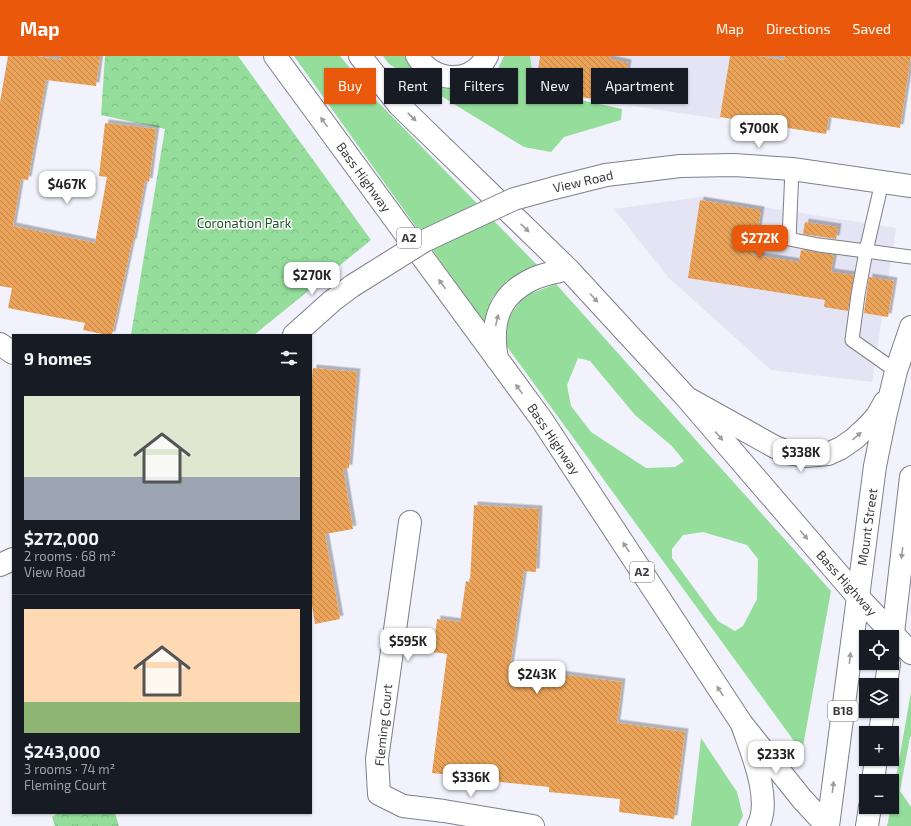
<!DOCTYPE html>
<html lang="en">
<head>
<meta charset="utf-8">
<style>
  :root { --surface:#171b24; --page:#242831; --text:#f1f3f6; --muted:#9ea1a6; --line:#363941; --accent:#ea580c }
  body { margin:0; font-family:"Exo 2",sans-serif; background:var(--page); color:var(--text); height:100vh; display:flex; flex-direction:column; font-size:15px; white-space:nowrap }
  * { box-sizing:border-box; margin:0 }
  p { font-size:13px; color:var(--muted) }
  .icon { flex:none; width:22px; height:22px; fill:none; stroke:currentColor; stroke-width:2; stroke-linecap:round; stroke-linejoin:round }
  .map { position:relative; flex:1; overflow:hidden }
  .drawer { position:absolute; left:12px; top:278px; width:300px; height:480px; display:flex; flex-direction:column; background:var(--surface); border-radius:0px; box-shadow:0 1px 3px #0004 }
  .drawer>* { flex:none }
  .top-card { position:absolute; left:324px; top:12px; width:380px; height:36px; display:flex; gap:8px }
  .buttons { position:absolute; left:859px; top:574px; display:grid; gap:8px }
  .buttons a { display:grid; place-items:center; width:40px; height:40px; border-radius:0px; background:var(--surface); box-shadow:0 1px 3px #0004; font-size:20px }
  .price { position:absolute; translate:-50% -34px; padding:0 9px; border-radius:8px; background:#fff; color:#222; font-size:13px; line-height:26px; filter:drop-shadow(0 1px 2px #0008) }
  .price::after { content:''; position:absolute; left:50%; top:24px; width:12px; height:9px; margin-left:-6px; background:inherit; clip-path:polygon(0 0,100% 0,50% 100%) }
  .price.active { background:var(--accent); color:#fff }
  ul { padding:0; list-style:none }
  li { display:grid; align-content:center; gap:8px; height:212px; padding:0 12px }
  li+li { border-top:1px solid var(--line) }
  li span { display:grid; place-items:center; height:124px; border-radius:0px; color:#555 }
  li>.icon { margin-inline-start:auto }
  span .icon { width:72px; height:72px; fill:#fffc; stroke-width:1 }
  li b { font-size:17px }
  h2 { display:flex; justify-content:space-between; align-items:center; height:48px; padding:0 12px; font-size:17px }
  .tag { padding:0 14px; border-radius:0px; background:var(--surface); box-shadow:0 1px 3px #0004; font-size:14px; line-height:36px }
  .tag.active { background:var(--accent); color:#fff }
  header { display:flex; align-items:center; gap:24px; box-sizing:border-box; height:56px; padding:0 20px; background:var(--accent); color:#fff }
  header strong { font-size:19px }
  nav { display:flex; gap:22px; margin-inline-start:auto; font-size:14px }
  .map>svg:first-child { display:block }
</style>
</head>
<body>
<header>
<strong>Map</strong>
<nav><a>Map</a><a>Directions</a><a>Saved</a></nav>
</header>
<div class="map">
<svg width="911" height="770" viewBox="0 0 911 770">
  <defs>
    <pattern id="forest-crowns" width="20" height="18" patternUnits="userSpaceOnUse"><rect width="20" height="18" fill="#94dd9b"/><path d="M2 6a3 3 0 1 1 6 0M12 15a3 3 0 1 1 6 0" fill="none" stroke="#80be86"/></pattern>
    <pattern id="building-back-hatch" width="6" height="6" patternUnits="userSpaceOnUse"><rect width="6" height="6" fill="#eaa359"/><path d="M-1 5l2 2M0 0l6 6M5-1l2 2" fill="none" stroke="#bf864b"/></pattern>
    <filter id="shadow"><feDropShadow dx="3.5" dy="-3.5" stdDeviation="0" flood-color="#0004"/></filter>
  </defs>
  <rect width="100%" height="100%" fill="#f2f2fc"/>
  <path fill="#e4e4f5" d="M530,0h200l-10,63 -167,-25 -19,-13z
    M700,141l196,31 -24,154 -101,-12 -103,-93 -54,-68z"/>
  <path fill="#94dd9b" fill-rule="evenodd" d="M294,0h46l37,45 160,164 -30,16 -15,17 -8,24z
    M383,0h26l1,5 11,16 17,9 25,2 21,-5 15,-16 5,-11h26l4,25 19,13 69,15 -1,11 -57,17 -13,15 -27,-5 -135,-83z
    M556,228l275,307 -29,161 -297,-408 2,-24 17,-24zM578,302l12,3 45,54 37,31 12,15 -9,6 -29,1 -55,-36 -20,-26 -4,-21zM703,476l44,13 11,14 -1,40 -14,27 -8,5 -17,-10 -46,-63v-9l11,-14z
    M911,636v45h-1l-10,54 11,16v19h-24l4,-19h1v-7z
    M701,682l36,54 6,24 -5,10h-47z"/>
  <path fill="url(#forest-crowns)" d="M105,0h133l133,184 -117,95h-123l34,-206 -64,-14z
    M58,757h57l4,13h-64l-3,-9z"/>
  <path fill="url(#building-back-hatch)" filter="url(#shadow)" d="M8,0h29l24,4v-4h39l-4,30 -50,-6 -18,100 -7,-1 -8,47 82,17 12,-66 -8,-1 6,-53 51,6 -7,53 -4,-1 -12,62 -1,-1 -20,93h-5l-24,-5 2,-7 -77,-15 4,-20 -12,-2v-184z
    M540,0h71l-1,3 18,4 -6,40 -68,-10 2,-11 -19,-3z
    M730,0h29l25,4 1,-4h126l-11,72 -71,-11 -3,17 -106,-17z
    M700,144l61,10 -7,45 45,7 2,-12 33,5 -3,17 23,3 -6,36 -24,-4 1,-7 -137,-22z
    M805,166l33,5 -2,12 -33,-5z
    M869,221l25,4 -6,36 -24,-4z
    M313,312l44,4 -8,96 -6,1 10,60 -28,5 15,85 -25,5 -4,-25v-209z
    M474,449l65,4 -3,63 -12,-1 -14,97 112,14 -5,41 68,9 -11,87 -55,-7 1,-13 -71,-7v-5l-58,-6v-2l-59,-6 15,-119 -14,-2 4,-33 23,3 6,-41 4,1z"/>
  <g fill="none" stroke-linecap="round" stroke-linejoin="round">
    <defs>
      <path id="lane" d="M792,113l-3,70 30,6 47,6 16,-69
        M896,315l-44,-31 6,-45 8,-44 45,6"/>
      <path id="street" d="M0,288l13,9
        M410,466l-33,237 2,35 24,12 41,5 89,15
        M743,671c9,26 29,73 15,99"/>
      <path id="secondary" d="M417,0c16,27 55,29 70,0
        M606,119l74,-9 54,-1 58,4 119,17
        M294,279l38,-34 20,-15
        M689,343l86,48 18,7 13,2 22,-2 13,-6 13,-9 14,-13 9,-10 8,-14
        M0,509l13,-6
        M858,541l17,-131 10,-49 11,-46 15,-44
        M893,577l18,-156"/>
      <path id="highway" d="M275,0l267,364 200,304 60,75 25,27
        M360,0l39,49 169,164 117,127 173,201 53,56
        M497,303c-7,-38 2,-65 38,-81 10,-4 22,-6 33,-9
        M886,629l3,-22
        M880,677l3,-22
        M873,725l3,-22
        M828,770l30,-229
        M867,770l3,-19"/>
    </defs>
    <use href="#lane" stroke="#7f7f88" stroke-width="15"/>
    <use href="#street" stroke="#7f7f88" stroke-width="24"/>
    <use href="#secondary" stroke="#7f7f88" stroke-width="24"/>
    <use href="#highway" stroke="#7f7f88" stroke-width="24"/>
    <use href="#lane" stroke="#fff" stroke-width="13"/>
    <use href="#street" stroke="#fff" stroke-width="22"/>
    <use href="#secondary" stroke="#fff" stroke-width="22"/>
    <use href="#highway" stroke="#fff" stroke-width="22"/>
    <defs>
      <path id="secondary-bridge" d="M352,230l72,-45 90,-42 40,-11 52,-13"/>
    </defs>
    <use href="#secondary-bridge" stroke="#7f7f88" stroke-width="24" stroke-linecap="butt"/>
    <use href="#secondary-bridge" stroke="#fff" stroke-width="22"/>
  </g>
  <defs><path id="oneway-solid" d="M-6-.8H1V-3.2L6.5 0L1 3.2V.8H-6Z"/></defs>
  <g fill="#9c9c9e">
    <use href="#oneway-solid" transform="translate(412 61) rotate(44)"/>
    <use href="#oneway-solid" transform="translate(324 66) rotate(-126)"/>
    <use href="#oneway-solid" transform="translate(525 172) rotate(44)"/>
    <use href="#oneway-solid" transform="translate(442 228) rotate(-126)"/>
    <use href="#oneway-solid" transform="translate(594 242) rotate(48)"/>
    <use href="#oneway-solid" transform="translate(497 264) rotate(-77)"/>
    <use href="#oneway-solid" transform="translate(519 333) rotate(-126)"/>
    <use href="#oneway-solid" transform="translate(719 380) rotate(49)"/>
    <use href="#oneway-solid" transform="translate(857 380) rotate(-41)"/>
    <use href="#oneway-solid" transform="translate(804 479) rotate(49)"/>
    <use href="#oneway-solid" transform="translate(626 491) rotate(-123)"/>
    <use href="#oneway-solid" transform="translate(902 497) rotate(97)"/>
    <use href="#oneway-solid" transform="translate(850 602) rotate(-83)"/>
    <use href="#oneway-solid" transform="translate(720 635) rotate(-123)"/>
    <use href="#oneway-solid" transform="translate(833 731) rotate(-83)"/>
  </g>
  <g text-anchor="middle" stroke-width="3" stroke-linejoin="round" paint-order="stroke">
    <g fill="#fff" stroke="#747477" stroke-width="1">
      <rect x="397" y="172" width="24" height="20" rx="3"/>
      <rect x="630" y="506" width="24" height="20" rx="3"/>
      <rect x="828" y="645" width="30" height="20" rx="3"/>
    </g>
    <g font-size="12" font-weight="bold" fill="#39393d">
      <text x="409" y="186">A2</text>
      <text x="642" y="520">A2</text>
      <text x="843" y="659">B18</text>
    </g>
    <g font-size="13" fill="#39393d" stroke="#fff">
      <text transform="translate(364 121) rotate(54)" y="5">Bass Highway</text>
      <text transform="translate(583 125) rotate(-13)" y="5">View Road</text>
      <text transform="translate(554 383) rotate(56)" y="5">Bass Highway</text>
      <text transform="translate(867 471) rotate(-82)" y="5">Mount Street</text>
      <text transform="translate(847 527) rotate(48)" y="5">Bass Highway</text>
      <text transform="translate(383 669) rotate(-84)" y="5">Fleming Court</text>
    </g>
    <g font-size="13" fill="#1e5427" stroke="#fff">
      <text x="244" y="172">Coronation Park</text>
    </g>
  </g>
</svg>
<div class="buttons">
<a><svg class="icon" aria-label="locate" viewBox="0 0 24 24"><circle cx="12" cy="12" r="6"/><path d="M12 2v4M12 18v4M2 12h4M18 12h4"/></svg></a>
<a><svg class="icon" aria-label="layers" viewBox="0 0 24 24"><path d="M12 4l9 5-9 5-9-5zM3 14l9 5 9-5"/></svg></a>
<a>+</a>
<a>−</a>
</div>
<b class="price" style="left:759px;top:93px">$700K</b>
<b class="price" style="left:67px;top:149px">$467K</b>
<b class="price active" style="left:760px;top:203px">$272K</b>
<b class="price" style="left:312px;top:240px">$270K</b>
<b class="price" style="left:801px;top:417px">$338K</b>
<b class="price" style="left:408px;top:606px">$595K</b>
<b class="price" style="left:537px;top:639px">$243K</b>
<b class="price" style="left:776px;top:719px">$233K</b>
<b class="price" style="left:471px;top:742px">$336K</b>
<div class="top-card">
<a class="tag active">Buy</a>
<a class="tag">Rent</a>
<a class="tag">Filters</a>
<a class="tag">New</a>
<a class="tag">Apartment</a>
</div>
<section class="drawer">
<h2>9 homes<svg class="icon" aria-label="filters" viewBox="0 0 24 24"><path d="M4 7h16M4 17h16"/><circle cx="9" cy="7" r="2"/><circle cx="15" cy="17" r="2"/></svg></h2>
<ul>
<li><span style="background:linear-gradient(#dfe7d0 65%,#9aa5b1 0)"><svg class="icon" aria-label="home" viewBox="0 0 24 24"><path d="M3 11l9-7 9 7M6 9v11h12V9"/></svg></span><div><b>$272,000</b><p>2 rooms · 68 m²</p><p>View Road</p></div></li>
<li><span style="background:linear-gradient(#ffd9b3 75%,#8fb573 0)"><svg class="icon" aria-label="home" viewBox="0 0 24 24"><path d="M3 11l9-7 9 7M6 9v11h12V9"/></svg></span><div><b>$243,000</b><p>3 rooms · 74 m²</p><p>Fleming Court</p></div></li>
</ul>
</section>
</div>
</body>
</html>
